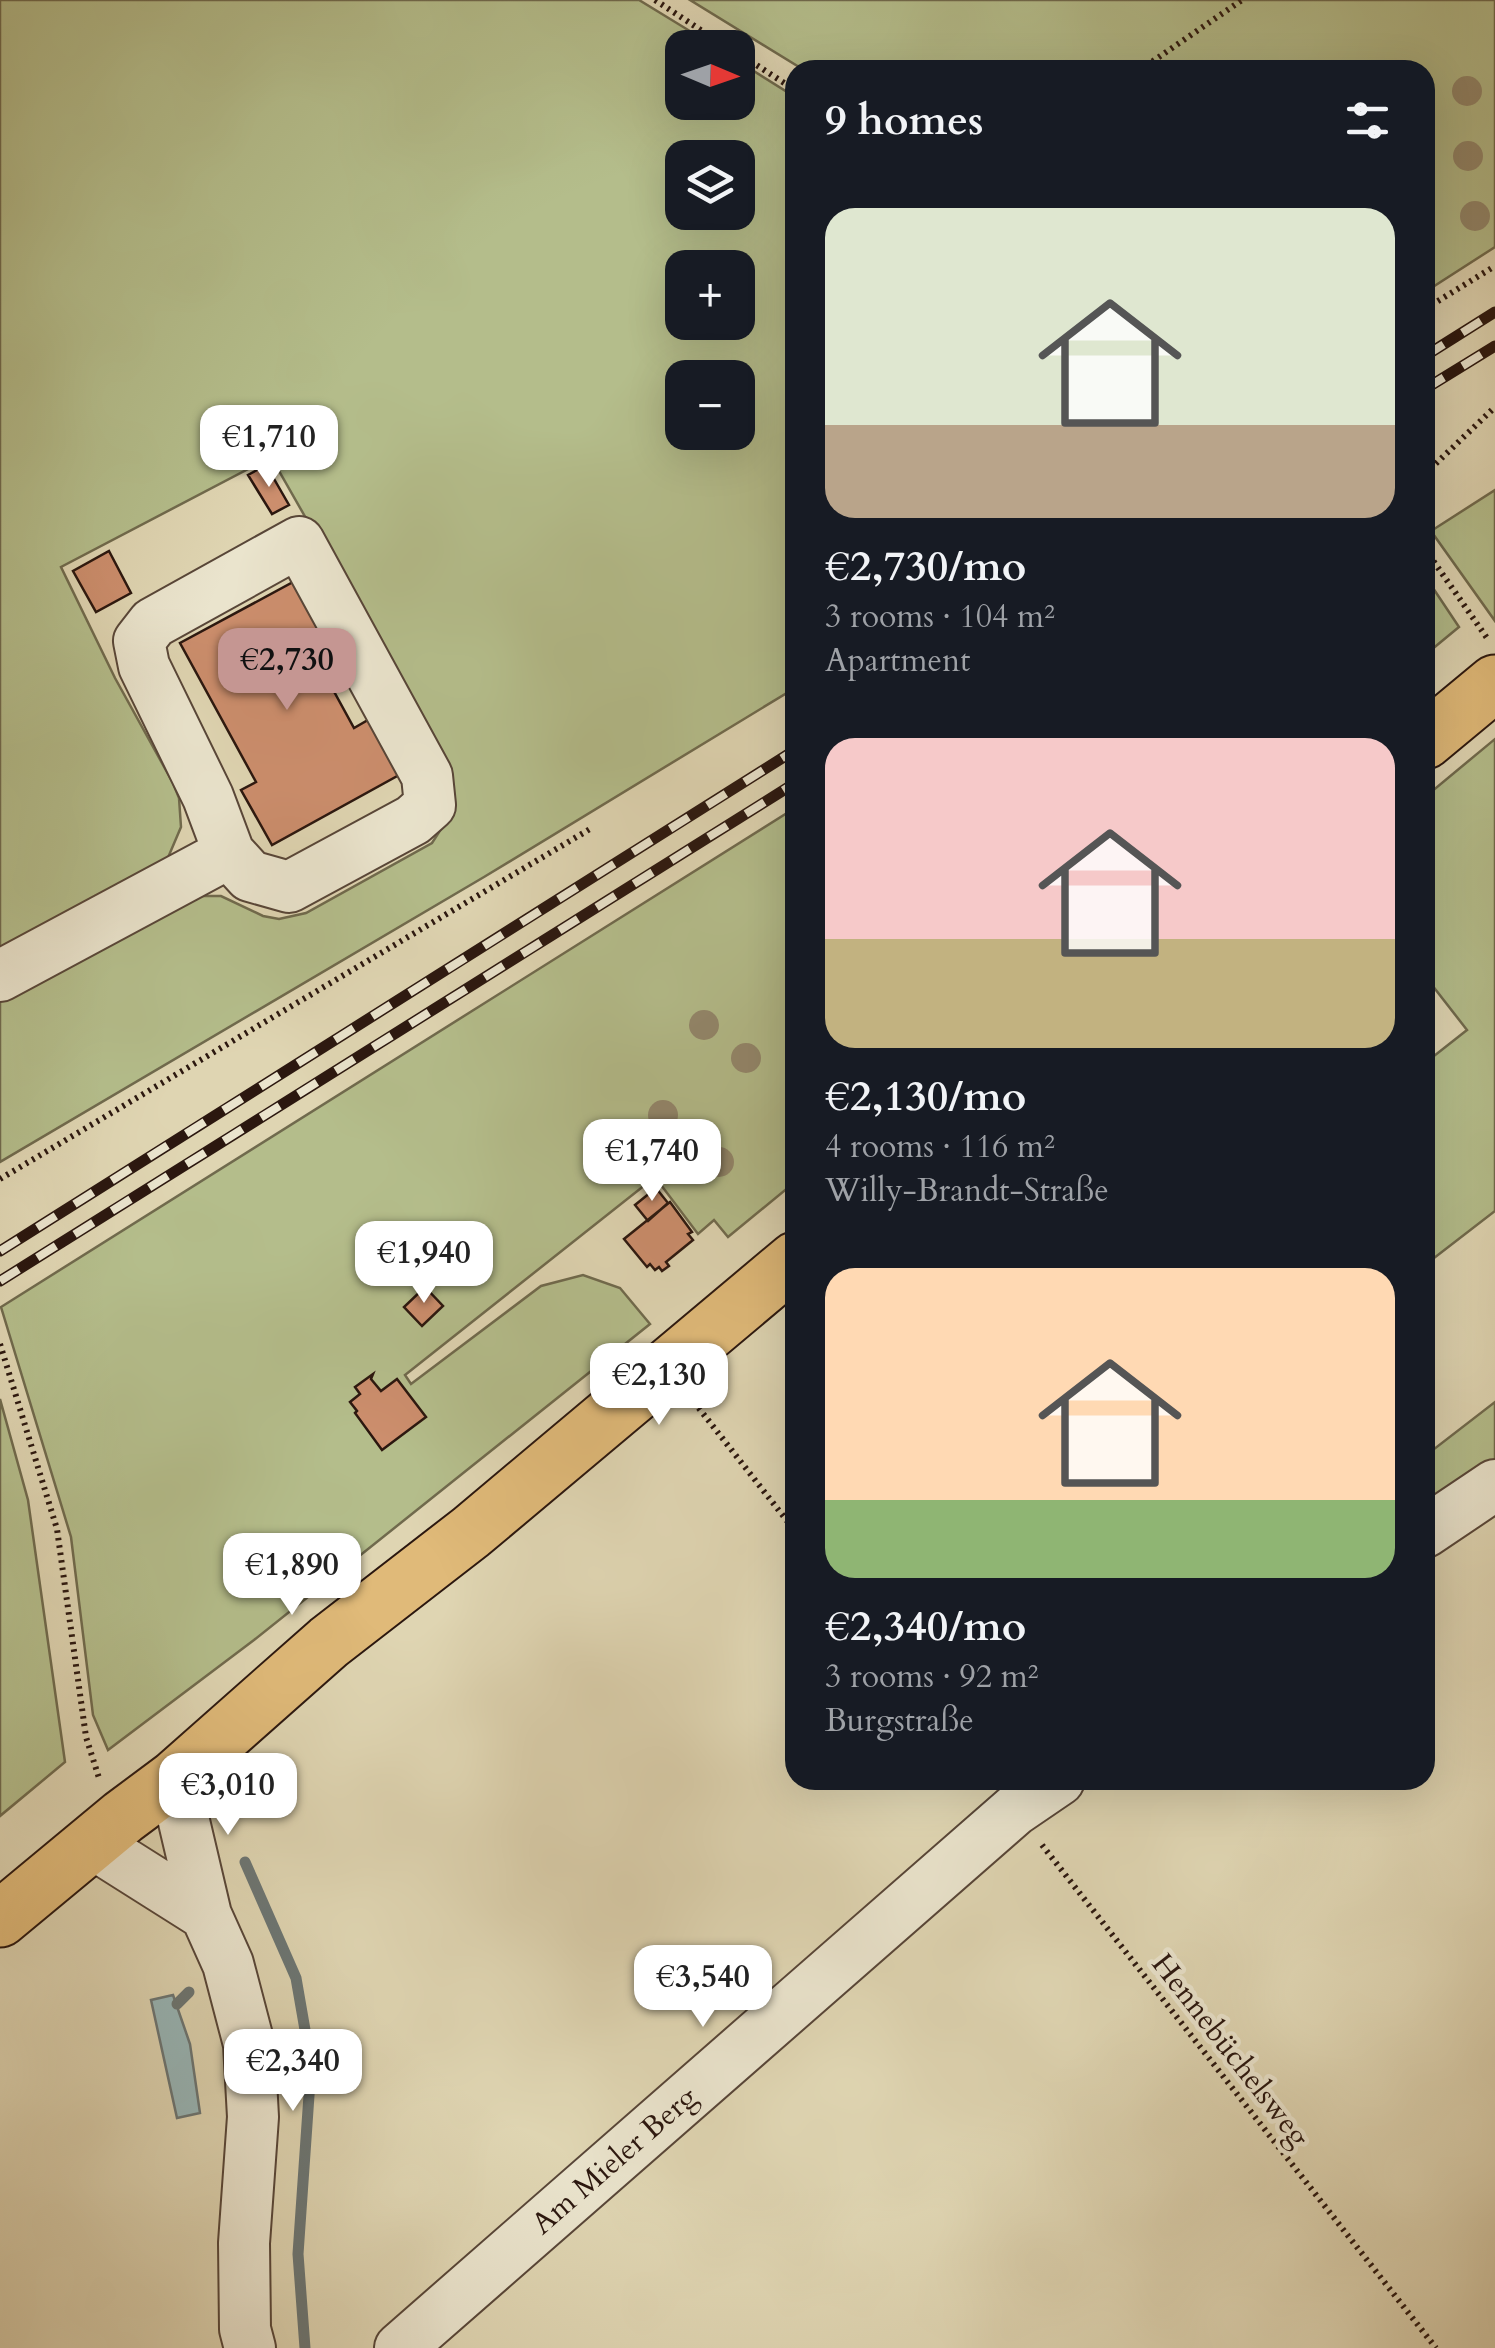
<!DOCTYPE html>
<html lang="en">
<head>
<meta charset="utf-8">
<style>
  :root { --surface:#171b24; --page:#242831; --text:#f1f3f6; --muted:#9ea1a6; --accent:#c59692 }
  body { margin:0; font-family:Cardo,serif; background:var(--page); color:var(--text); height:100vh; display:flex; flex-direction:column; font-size:38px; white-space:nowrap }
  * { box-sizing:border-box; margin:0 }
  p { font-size:32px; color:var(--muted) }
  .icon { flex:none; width:55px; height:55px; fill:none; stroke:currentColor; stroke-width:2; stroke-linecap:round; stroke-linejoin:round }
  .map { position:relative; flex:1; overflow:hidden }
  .panel { position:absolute; left:785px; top:60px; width:650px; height:1730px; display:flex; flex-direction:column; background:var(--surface); border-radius:30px; box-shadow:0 10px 40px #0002 }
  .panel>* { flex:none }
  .needle { width:65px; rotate:92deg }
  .buttons { position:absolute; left:665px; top:30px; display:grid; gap:20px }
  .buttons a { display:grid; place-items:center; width:90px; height:90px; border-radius:20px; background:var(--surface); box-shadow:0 10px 40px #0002; font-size:50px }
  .price { position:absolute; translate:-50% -85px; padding:0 22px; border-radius:20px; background:#fff; color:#222; font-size:32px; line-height:65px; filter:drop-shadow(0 2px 5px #0008) }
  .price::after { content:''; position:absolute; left:50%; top:60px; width:30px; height:22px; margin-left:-15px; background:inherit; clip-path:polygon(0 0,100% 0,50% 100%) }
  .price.active { background:var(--accent); color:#111 }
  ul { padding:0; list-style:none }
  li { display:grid; align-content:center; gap:20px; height:530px; padding:0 40px }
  li span { display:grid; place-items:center; height:310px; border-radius:30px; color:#555 }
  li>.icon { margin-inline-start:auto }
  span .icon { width:180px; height:180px; fill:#fffc; stroke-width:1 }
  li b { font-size:42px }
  h2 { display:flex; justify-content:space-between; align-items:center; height:120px; padding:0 40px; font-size:42px }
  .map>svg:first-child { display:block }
</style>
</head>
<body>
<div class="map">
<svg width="1495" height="2348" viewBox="0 0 1495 2348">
  <rect width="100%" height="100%" fill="#dfd5b2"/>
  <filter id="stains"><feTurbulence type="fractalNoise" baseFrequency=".002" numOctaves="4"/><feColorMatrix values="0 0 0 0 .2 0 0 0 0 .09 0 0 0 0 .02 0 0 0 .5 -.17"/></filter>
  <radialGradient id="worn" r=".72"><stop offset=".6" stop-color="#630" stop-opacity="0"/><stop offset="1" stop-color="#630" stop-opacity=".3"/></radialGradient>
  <path fill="#b4bd8b" stroke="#706a4d" stroke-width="2.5" fill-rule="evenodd" d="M0,0h639l77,47 -34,1v54h56v-41l57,36v591l-311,189 -484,285v-164l196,-102h25l42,20 16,3 27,-6 126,-70 13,-20 -5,-70 -169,-296 -210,110 54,111 58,105 6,15 2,29 -14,33 -167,97zM682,158h56v54h-56zM682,268h56v54h-56zM682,378h56v54h-56z
    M690,0h805v247l-70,45v-222h-621z
    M1495,490v131l-64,-90z
    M1425,576l34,51 -34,28z
    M1495,739v472l-70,54v-202l42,-33 -42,-54v-179z
    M795,808v374l-67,55 -14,-17 -16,14 -43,-57 -250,198 6,9 130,-98 42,-11 37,13 30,36 -396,316 -146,110 -15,-35 -22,-178 -70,-230z
    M0,1399l28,101 37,262 -65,54z
    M1495,1402v60l-70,46v-52z"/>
  <path fill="#98b6b7" stroke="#6c7674" stroke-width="2.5" d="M173,1995l17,49 10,69 -23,5 -26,-118z"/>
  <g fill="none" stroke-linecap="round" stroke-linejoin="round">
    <path stroke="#6c7674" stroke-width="11" d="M245,1862l51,116 12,69 2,34 -12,173 7,94
      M177,2004l12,-12"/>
  </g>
  <path fill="#cc8e6d" stroke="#2b170f" stroke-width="2.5" d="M266,465l23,40 -17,9 -24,-39z
    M109,551l22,42 -35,19 -23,-41z
    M295,581l48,84 -18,10 29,53 14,-8 31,55 -127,70 -31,-55 15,-8 -76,-139z
    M656,1188l12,15 -20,18 -13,-16z
    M670,1202l22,30 -4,2 5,6 -27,22 3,4 -7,5 -3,-4 -4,3 -5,-6 -3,3 -23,-28z
    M425,1287l18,19 -21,20 -18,-19z
    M373,1374l-2,5 10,12 16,-12 29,38 -44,33 -27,-37 2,-2 -7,-9 10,-8 -5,-7z"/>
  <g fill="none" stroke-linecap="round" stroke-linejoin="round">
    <defs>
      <path id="minor" d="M0,976l229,-123 -21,-56 -64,-131 -5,-25 14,-18 146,-81 128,234 3,29 -17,15 -124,67 -39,-11 -21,-23
        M1425,1532l70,-47
        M174,1779l32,136 22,49 21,80 4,73 -9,126 1,86 5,19
        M92,1843l114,72
        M400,2348l615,-538 44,-30"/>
      <path id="major" d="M1425,741l70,-58
        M0,1919l123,-102 51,-38 155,-137 142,-110 324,-272"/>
    </defs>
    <use href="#minor" stroke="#584638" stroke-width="54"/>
    <use href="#major" stroke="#2b170f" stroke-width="59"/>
    <path stroke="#2b170f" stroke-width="6" stroke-dasharray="2.5 5" stroke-linecap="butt" d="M655,0l73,48
      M738,53l57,37
      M1140,70l102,-70
      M1425,309l70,-43
      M1425,474l70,-67
      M1425,549l62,89
      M0,1179l590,-350
      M0,1344l57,185 29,208 13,41
      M694,1402l101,129
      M1042,1845l394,503"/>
    <use href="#minor" stroke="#eae4cd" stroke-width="50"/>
    <use href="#major" stroke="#e0ba79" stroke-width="55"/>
    <defs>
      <path id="rail" d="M1425,356l70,-44
        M1425,389l70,-43
        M0,1251l795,-501
        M0,1281l795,-498"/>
    </defs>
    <use href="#rail" stroke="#2b170f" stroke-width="11"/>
    <use href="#rail" stroke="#eae4cd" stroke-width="8" stroke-dasharray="22" stroke-linecap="butt"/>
  </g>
  <g fill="#93886d">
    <circle cx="1467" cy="91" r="15"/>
    <circle cx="1468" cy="156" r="15"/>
    <circle cx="1475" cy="216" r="15"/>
    <circle cx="704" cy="1025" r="15"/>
    <circle cx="746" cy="1058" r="15"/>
    <circle cx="663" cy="1115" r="15"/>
    <circle cx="719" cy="1162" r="15"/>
  </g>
  <g text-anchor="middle" stroke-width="9" stroke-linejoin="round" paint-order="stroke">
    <g font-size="30" fill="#2b170f" stroke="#eae4cd">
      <text transform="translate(1231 2050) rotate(52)" y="10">Hennebüchelsweg</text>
      <text transform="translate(614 2160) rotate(-41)" y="10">Am Mieler Berg</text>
    </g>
  </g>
  <rect width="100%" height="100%" filter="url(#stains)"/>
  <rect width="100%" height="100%" fill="url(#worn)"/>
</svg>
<div class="buttons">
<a><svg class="needle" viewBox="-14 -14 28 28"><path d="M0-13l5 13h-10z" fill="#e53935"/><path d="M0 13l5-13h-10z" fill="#9ea1a6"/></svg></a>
<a><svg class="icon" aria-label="layers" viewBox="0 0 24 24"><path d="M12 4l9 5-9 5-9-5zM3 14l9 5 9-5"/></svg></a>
<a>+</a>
<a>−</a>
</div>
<b class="price" style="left:269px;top:490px">€1,710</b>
<b class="price active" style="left:287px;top:713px">€2,730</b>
<b class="price" style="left:652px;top:1204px">€1,740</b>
<b class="price" style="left:424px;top:1306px">€1,940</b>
<b class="price" style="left:659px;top:1428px">€2,130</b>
<b class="price" style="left:292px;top:1618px">€1,890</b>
<b class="price" style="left:228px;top:1838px">€3,010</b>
<b class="price" style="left:703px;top:2030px">€3,540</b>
<b class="price" style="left:293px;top:2114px">€2,340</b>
<section class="panel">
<h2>9 homes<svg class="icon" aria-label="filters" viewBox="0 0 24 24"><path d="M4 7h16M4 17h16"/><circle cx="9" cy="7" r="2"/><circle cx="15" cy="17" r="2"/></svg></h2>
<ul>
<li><span style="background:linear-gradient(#dfe7d0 70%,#b9a48a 0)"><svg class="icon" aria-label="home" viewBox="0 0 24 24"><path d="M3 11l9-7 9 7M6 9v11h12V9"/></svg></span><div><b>€2,730/mo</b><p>3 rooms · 104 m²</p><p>Apartment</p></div></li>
<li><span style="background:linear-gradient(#f6c9c9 65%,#c2b280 0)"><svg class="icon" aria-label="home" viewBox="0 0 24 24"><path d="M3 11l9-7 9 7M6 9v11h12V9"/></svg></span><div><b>€2,130/mo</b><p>4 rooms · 116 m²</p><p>Willy-Brandt-Straße</p></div></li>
<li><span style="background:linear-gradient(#ffd9b3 75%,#8fb573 0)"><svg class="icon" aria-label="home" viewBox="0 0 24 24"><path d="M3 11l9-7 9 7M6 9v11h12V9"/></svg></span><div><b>€2,340/mo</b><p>3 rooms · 92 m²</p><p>Burgstraße</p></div></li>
</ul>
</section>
</div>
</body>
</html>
